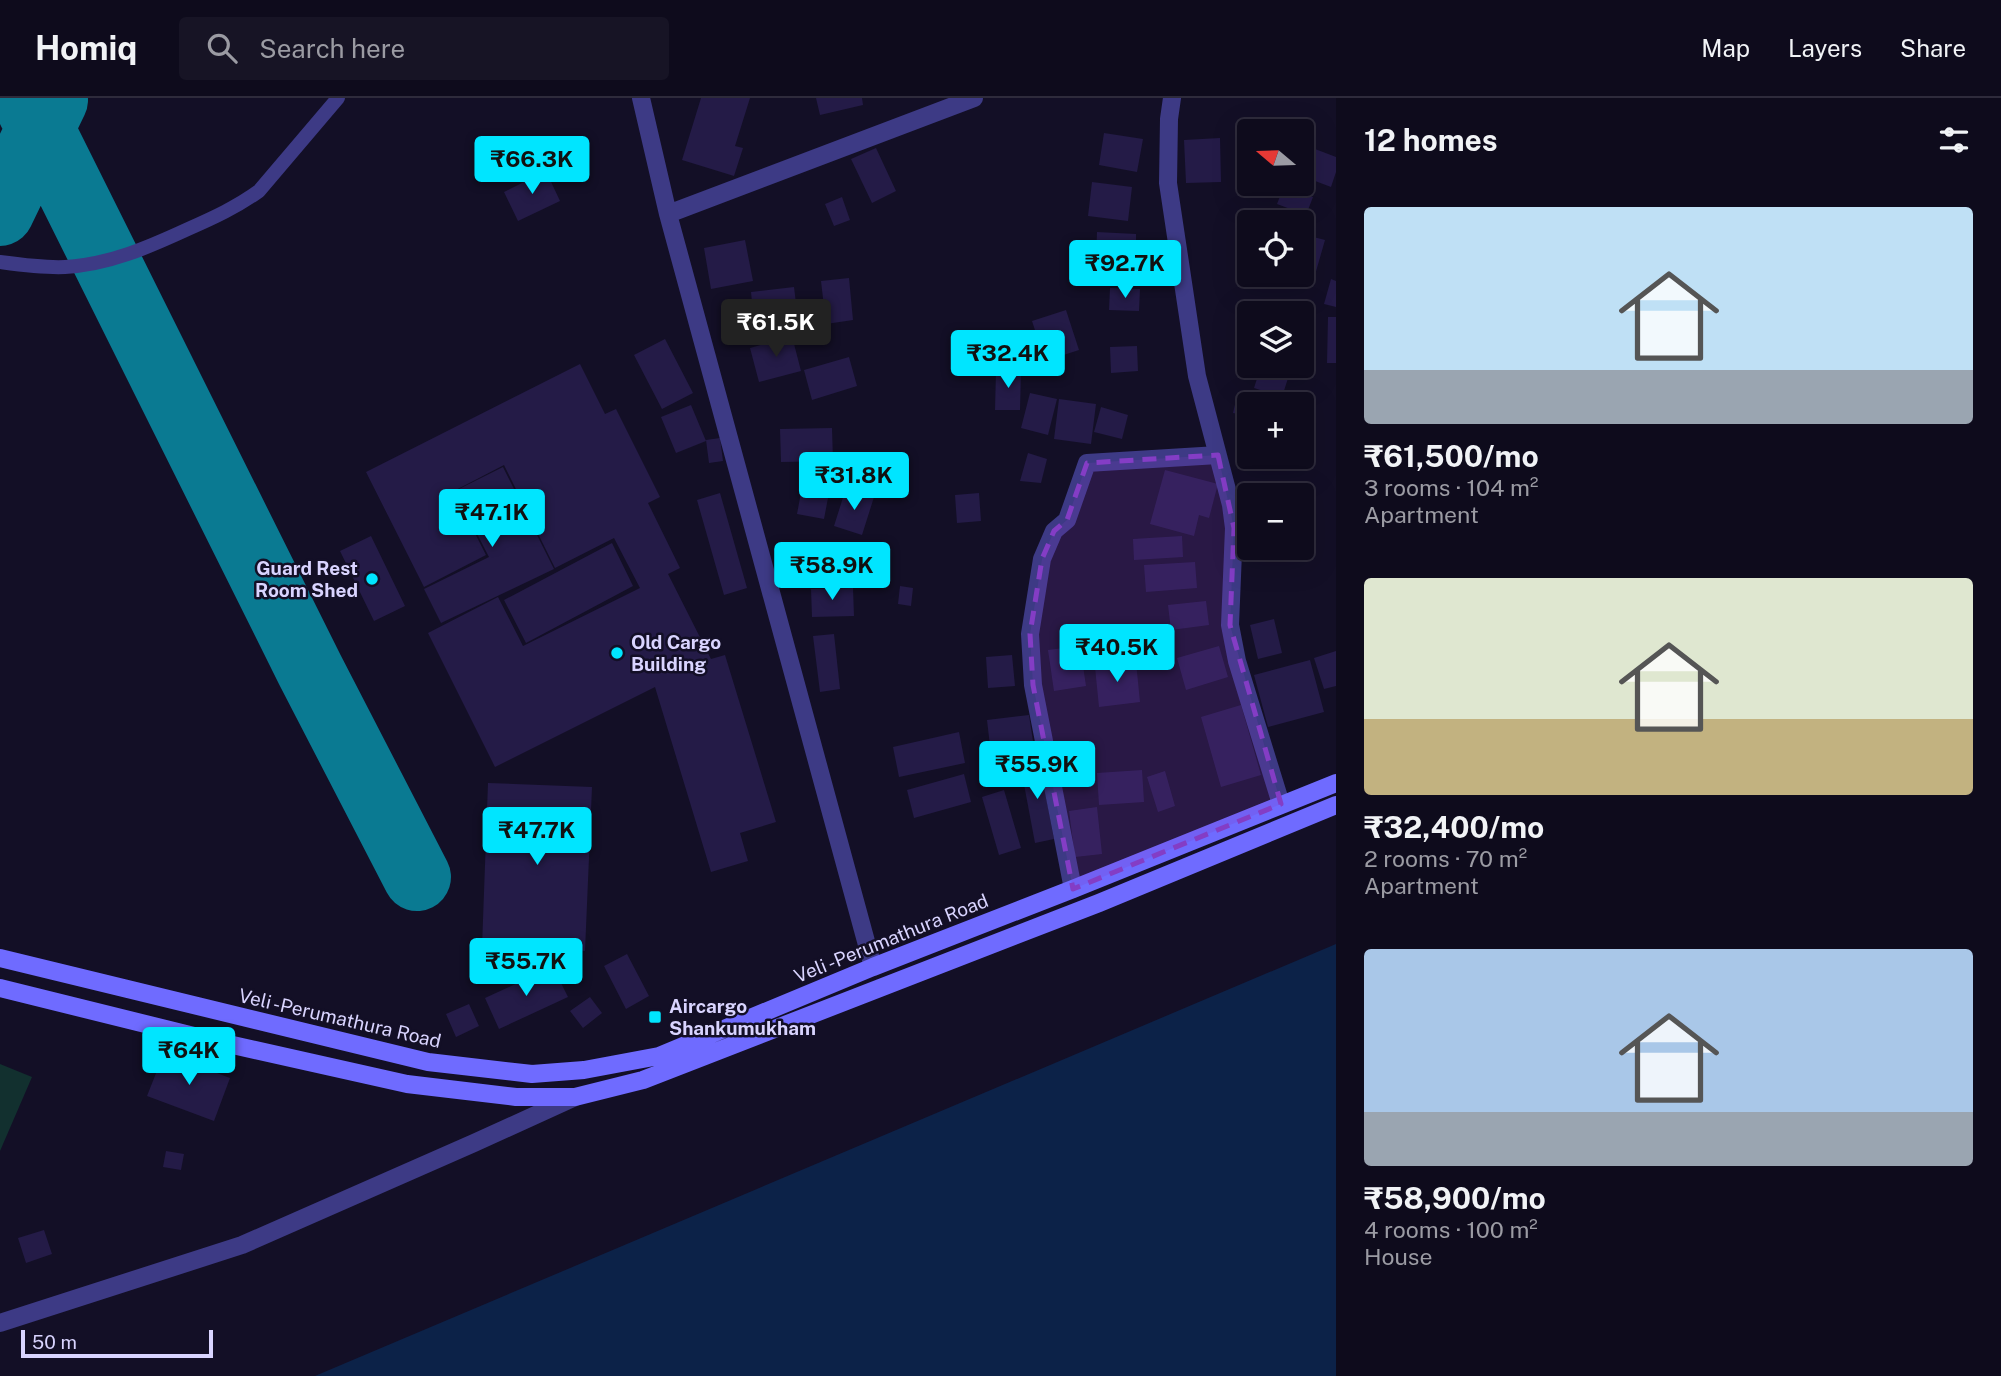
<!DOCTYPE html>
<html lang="en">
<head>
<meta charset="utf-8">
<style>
  :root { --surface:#0e0b1c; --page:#171425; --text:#f1f3f6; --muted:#9b9ba3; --line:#2e2b3b; --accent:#00e5ff }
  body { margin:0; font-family:"Public Sans",sans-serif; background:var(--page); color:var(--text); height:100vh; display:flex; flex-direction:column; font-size:26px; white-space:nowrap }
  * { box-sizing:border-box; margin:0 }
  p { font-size:23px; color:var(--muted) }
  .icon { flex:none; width:38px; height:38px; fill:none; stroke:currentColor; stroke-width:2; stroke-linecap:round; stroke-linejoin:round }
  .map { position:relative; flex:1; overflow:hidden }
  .side { display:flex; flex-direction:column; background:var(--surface); width:665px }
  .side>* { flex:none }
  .needle { width:46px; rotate:289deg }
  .controls { position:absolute; left:1237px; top:21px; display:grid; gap:14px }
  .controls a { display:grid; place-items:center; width:77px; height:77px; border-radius:7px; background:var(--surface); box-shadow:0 7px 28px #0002,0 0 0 2px var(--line); font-size:35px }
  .scale { position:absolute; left:21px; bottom:18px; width:192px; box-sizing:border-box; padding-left:7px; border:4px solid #d9d4ff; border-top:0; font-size:19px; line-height:24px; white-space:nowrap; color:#d9d4ff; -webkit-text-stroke:5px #130f26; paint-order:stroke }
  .price { position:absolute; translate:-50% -60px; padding:0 16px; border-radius:7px; background:var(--accent); color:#111; font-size:23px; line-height:46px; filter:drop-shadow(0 2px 4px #0008) }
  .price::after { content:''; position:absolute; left:50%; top:42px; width:21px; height:16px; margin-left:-10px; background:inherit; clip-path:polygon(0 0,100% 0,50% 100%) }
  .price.active { background:#222; color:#fff }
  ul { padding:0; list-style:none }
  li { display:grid; align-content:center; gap:14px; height:371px; padding:0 28px }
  li span { display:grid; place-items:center; height:217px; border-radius:7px; color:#555 }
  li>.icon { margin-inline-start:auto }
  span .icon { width:126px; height:126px; fill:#fffc; stroke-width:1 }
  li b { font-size:30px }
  h2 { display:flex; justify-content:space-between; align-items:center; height:84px; padding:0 28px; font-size:30px }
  header { display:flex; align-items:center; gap:42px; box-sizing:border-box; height:98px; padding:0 35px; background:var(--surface); border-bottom:2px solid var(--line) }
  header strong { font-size:33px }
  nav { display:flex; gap:38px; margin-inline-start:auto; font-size:24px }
  .search { width:490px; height:63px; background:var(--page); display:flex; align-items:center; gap:18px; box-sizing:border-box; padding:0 24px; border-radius:7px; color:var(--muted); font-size:26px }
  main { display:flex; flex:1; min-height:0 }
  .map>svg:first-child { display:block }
</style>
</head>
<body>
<header>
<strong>Homiq</strong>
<div class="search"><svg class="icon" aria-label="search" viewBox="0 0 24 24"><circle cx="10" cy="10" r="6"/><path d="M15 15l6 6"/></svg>Search here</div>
<nav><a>Map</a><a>Layers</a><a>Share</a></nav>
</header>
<main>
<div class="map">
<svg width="1336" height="1278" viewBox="0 0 1336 1278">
  <rect width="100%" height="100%" fill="#130f26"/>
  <path fill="#12302f" d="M0,966l32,13 -32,74z"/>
  <path fill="#0c2248" d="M1336,846v432h-1021l33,-14z"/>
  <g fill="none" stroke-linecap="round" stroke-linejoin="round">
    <path stroke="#0a7a92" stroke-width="68" d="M25,0l285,572 107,207
      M0,114l54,-112"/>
  </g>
  <path fill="#241b47" d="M701,0h49l-15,48 8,2 -9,28 -52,-16z
    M816,0h46l1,7 -43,10z
    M1104,35l39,6 -6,33 -38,-7z
    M1244,36l6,2v40l-14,-3z
    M1220,40l1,44 -35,1 -2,-43z
    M1302,46l34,13v15l-5,15 -29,-11z
    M876,50l20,43 -24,12 -21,-44z
    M546,73l14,30 -42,20 -14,-29z
    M1092,84l40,5 -4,34 -40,-5z
    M1284,88l29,11 -7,18 -29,-11z
    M842,99l8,23 -16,6 -9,-22z
    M1097,134l39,2v26l-40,-1z
    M1302,136l23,6 -10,35 -13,-3z
    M745,142l8,41 -42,8 -7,-41z
    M1242,146l8,1v19l-10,-1z
    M849,180l4,42 -27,4 -5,-43z
    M1331,181l5,2v26l-12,-3z
    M794,189l5,41 -44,5 -4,-41z
    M1110,190l30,1 -1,22 -30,-1z
    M1066,212l13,40 -34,11 -13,-40z
    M1328,219h8v46h-9z
    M792,238l9,35 -42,11 -9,-34z
    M665,241l28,54 -31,16 -28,-54z
    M1137,248l1,25 -27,2 -1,-26z
    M849,259l8,29 -45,14 -8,-30z
    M580,266l25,50 11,-5 44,88 -12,6 32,65 -12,6 43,85 14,-4 51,167 -36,11 8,28 -37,11 -56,-185 -160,80 -67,-134 70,-36 25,49 117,-58 -26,-50 -59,30 -51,-103 -52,27h2l32,63 -62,32 -58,-115z
    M1261,268h10l19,6 -8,25 -28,-9z
    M996,273h25l-1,39h-25z
    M1238,294l50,11v1h-38v12l-17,-3z
    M1030,295l27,6 -9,36 -27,-7z
    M1059,301l37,5 -5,40 -37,-5z
    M691,307l15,36 -30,12 -15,-36z
    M1101,309l27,8 -6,24 -28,-7z
    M832,330l1,33 -52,1 -1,-33z
    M720,340l3,23 -14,2 -3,-23z
    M1028,355l19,6 -6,24 -21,-2z
    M503,369l51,102 -113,54 -17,-34 65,-32 -34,-66z
    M1165,372l53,14 -9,34 -10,-3 -5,21 -44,-12z
    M805,373l27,6 -8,42 -27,-5z
    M846,390l28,9 -12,38 -28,-9z
    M720,395l27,95 -23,7 -27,-95z
    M979,395l2,28 -24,2 -2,-28z
    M371,438l34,70 -31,15 -34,-70z
    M1182,438l1,21 -49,3 -1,-21z
    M612,445l21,43 -107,57 -22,-43z
    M802,456l33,2 -2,26 -34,-3z
    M1195,464l2,26 -51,4 -2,-27z
    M900,488l13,2 -2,18 -13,-2z
    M853,490l1,28 -42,1 -1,-28z
    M1206,503l3,24 -38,5 -3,-25z
    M1274,521l8,34 -24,6 -8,-34z
    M834,536l6,55 -20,3 -7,-56z
    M1080,548l6,40 -32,5 -6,-41z
    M1219,548l9,31 -42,13 -9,-32z
    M1336,553v35l-12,3 -10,-31z
    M1012,557l3,31 -27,2 -2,-31z
    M1310,562l14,52 -56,15 -14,-52z
    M1136,564l4,40 -41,5 -4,-40z
    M1241,607l20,70 -40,12 -20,-70z
    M1029,617l4,26 -43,5 -3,-26z
    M959,634l6,31 -66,14 -6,-30z
    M1039,661l15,80 -19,4 -15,-80z
    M1142,672l2,32 -45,3 -2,-32z
    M1165,673l10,35 -17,6 -11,-35z
    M964,676l7,28 -57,16 -7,-28z
    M488,685l104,4 -7,164 -103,-4z
    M1004,692l17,58 -22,7 -17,-58z
    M1097,709l5,47 -27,3 -6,-46z
    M627,856l22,42 -23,13 -22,-43z
    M553,869l15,30 -69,32 -14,-31z
    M590,899l12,16 -19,15 -13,-17z
    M469,906l10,22 -23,11 -10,-23z
    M164,955l66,25 -16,43 -67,-25z
    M166,1053l18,3 -3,16 -18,-3z
    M44,1132l8,24 -26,9 -8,-25z"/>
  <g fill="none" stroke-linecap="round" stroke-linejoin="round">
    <path stroke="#3d3a85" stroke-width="14" d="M0,164c22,3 43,6 65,5 43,-2 84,-20 123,-38 25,-11 49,-22 71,-38l79,-93"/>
    <path stroke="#3d3a85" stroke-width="18" d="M641,0l27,116 205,753
      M1172,0l-3,21 -1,64 29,193 34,129 3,23 -4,97 7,36 44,143
      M668,116l306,-116
      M1073,791l-40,-204 -3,-51 12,-75 12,-28 13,-11 20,-57 131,-8
      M0,1225l242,-78 232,-102 101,-46"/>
    <path stroke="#6f6bff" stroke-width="18" d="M0,860l428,104 104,12 52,-4 75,-14 214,-89 200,-78 263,-106
      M0,890l206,51 201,45 109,13h59l68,-17 456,-177 237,-98"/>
  </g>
  <path fill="#843dc5" fill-opacity="0.2" stroke="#843dc5" stroke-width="5" stroke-dasharray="14 9" stroke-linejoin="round" d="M1218,357l16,73 -4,97 51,179 -208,85 -40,-204 -3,-51 12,-75 12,-28 13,-11 20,-57z"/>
  <g fill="#00e5ff" stroke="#130f26" stroke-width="2.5">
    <circle cx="372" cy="481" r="7"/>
    <circle cx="617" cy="555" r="7"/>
    <rect x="648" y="912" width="14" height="14" rx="3.5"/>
  </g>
  <g text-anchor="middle" stroke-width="5" stroke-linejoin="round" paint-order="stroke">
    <g font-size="19" font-weight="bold" fill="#d9d4ff" stroke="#130f26" text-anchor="start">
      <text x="358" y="477" text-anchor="end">Guard Rest<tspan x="358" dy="22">Room Shed</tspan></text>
      <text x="631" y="551">Old Cargo<tspan x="631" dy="22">Building</tspan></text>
      <text x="669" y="915">Aircargo<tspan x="669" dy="22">Shankumukham</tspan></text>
    </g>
    <g font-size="19" fill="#d9d4ff" stroke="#130f26">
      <text transform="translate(891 840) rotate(-22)" y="7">Veli -Perumathura Road</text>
      <text transform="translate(340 920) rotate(13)" y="7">Veli -Perumathura Road</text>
    </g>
  </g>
</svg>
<div class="controls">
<a><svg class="needle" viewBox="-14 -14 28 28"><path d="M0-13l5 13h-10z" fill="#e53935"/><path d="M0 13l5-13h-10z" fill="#9b9ba3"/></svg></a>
<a><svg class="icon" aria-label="locate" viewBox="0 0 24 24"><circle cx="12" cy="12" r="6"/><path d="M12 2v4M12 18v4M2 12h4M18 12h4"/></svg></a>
<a><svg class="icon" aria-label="layers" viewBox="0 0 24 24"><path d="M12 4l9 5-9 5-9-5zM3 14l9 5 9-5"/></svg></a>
<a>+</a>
<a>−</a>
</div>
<div class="scale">50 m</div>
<b class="price" style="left:532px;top:98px">₹66.3K</b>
<b class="price" style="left:1125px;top:202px">₹92.7K</b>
<b class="price active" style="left:776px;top:261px">₹61.5K</b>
<b class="price" style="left:1008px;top:292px">₹32.4K</b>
<b class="price" style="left:854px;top:414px">₹31.8K</b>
<b class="price" style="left:492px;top:451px">₹47.1K</b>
<b class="price" style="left:832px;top:504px">₹58.9K</b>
<b class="price" style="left:1117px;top:586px">₹40.5K</b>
<b class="price" style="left:1037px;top:703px">₹55.9K</b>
<b class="price" style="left:537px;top:769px">₹47.7K</b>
<b class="price" style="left:526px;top:900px">₹55.7K</b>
<b class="price" style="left:189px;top:989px">₹64K</b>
</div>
<section class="side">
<h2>12 homes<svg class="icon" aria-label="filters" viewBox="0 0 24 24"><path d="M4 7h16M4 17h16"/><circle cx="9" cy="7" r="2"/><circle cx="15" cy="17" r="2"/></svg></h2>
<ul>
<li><span style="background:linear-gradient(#bfe0f5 75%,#9aa5b1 0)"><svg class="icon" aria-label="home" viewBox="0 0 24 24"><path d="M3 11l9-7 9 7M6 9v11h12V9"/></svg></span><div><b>₹61,500/mo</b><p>3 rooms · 104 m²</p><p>Apartment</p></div></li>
<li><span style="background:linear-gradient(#dfe7d0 65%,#c2b280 0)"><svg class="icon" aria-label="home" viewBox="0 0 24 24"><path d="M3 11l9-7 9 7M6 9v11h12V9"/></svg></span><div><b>₹32,400/mo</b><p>2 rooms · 70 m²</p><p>Apartment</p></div></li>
<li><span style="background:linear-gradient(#a9c7e8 75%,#9aa5b1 0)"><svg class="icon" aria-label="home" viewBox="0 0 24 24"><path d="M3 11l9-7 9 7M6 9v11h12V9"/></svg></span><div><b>₹58,900/mo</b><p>4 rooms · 100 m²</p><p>House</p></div></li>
</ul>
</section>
</main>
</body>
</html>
